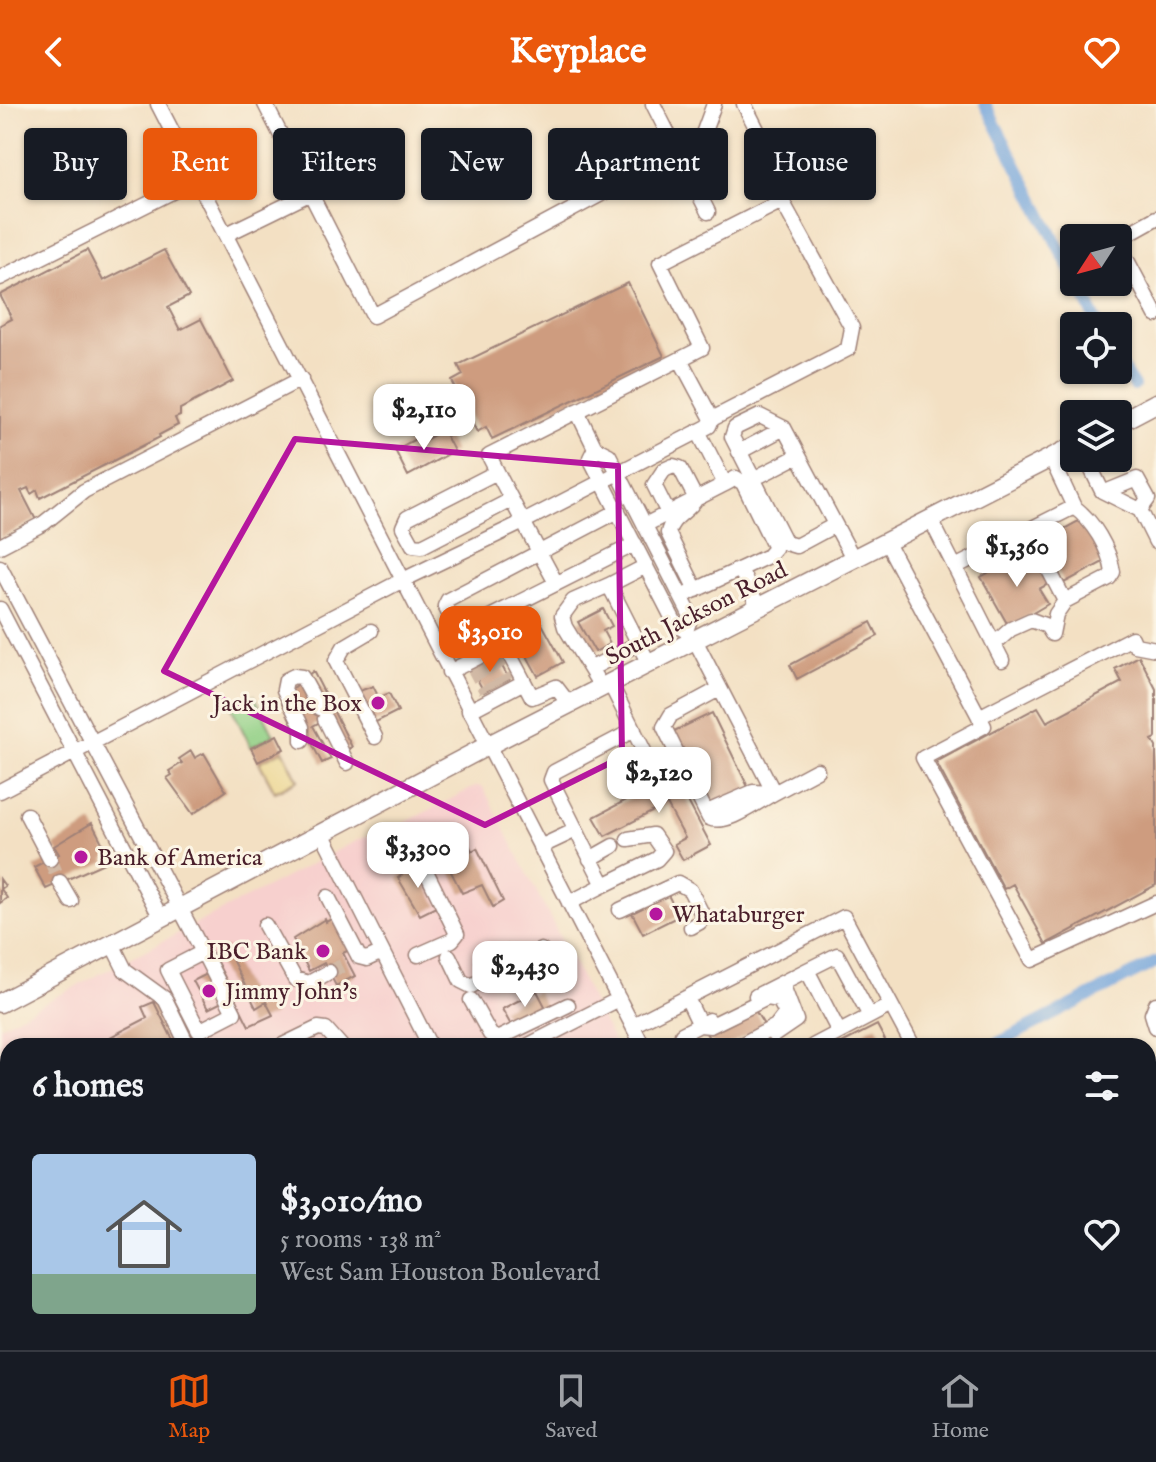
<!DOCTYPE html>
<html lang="en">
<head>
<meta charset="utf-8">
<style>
  :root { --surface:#171b24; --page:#20242c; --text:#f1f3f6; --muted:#9ea1a6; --line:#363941; --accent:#ea580c }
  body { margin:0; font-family:"IM FELL English",serif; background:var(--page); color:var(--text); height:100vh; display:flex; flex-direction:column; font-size:30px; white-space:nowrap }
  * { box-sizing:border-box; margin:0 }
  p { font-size:26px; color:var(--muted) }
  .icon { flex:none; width:44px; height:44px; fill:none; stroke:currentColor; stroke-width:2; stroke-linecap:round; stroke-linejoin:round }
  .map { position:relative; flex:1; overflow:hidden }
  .drawer { position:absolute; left:0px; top:934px; width:1156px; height:312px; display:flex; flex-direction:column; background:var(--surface); border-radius:24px 24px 0 0; box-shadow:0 2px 6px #0004 }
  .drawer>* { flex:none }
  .top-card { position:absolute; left:24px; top:24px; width:1108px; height:72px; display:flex; gap:16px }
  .needle { width:52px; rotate:234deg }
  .fabs { position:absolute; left:1060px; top:120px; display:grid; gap:16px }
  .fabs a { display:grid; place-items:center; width:72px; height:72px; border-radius:8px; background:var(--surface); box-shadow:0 2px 6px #0004; font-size:40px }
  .price { position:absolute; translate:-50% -68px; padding:0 18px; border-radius:16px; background:#fff; color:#222; font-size:26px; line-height:52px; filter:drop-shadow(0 2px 4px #0008) }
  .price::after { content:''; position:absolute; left:50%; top:48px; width:24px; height:18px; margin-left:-12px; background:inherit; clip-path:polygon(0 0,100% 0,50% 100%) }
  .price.on { background:var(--accent); color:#fff }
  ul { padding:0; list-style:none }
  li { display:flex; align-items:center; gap:24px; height:200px; padding:0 32px }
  li span { display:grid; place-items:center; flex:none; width:224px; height:160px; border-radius:8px; color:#555 }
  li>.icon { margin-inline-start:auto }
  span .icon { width:96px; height:96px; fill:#fffc; stroke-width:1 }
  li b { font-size:34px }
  h2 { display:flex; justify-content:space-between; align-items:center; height:96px; padding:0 32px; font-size:34px }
  .pill { padding:0 28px; border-radius:8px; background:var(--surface); box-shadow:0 2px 6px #0004; font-size:28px; line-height:72px }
  .pill.on { background:var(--accent); color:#fff }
  header { display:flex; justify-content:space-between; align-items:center; height:104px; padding:0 32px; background:var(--accent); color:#fff; font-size:36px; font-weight:800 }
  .menu { display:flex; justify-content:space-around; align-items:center; height:112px; border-top:2px solid var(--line); background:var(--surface); font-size:22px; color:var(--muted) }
  .menu a { display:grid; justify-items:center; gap:4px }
  .menu .on { color:var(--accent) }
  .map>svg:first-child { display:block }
</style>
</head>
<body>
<header><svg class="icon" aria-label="back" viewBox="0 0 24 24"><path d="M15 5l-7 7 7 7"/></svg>Keyplace<svg class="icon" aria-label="heart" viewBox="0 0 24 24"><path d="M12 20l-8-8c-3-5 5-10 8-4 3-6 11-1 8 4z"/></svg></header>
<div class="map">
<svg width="1156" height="1246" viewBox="0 0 1156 1246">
  <rect width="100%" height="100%" fill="#fcf5e5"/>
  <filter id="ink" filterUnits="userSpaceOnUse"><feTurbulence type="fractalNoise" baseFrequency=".0125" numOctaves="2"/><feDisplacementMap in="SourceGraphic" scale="16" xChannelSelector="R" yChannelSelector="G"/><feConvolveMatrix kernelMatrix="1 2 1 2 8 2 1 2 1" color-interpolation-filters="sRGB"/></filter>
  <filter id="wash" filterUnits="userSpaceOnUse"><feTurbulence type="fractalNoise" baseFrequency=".006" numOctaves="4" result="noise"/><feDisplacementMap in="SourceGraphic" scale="32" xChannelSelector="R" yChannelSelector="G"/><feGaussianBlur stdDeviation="1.8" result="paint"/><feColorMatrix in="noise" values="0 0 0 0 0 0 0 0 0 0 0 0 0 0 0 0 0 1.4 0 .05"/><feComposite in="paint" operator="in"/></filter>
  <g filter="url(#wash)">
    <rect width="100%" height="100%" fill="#f3e0c3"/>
    <path fill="#f7d0ce" d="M476,682l7,1 133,259h-608v296h758l4,8h-770v-324l361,-188 20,-3z"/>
    <path fill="#92d086" stroke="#6e7858" stroke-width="2" d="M254,591l20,40 -23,12 -20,-40z"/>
    <path fill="#eeda9e" stroke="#9c7c64" stroke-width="2" d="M283,646l15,30 -23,12 -16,-30z"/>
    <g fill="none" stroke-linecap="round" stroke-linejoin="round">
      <path stroke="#6ea1da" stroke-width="12" d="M985,0l89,173
        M1077,178l22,44
        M1118,258l16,24
        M992,942l164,-84"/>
    </g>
    <g id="blocks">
      <path fill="#ce9c7f" d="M87,146l16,31 61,-31 25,46 -21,11 12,23 21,-11 32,62 -53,28v7l-5,2 3,7 -19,10 1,2 -120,61 -3,-8 -6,4 -3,-6 -7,3 15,29 -36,18v-213l12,-6 -12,-24z
        M628,179l36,73 -172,83 -6,-12 -9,5 -25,-51 11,-6 -5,-10z
        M443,326l11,21 -46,25 -13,-26 26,-14 2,5z
        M1084,414l23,42 -43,23 -22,-42z
        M1021,450l9,16 10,-5 10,18 -11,6 9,15 -39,23 -28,-50z
        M603,505l9,17 -9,5 7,13 -15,8 -17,-30z
        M541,518l22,40 -25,14 -22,-40z
        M871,518l7,14 -81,43 -7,-14z
        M496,551l13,24 -25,13 -13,-24z
        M1139,552l17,33v49l-4,2 4,7v138l-110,59 -33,-60 -9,5 -68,-127 102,-55 9,15 75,-40 -7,-13z
        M313,567l39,76 -8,4 -17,-33 -14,8 18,33 -9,4 -25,-48 -7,-24z
        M373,582l6,12 10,-5 9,18 -26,13 -18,-31z
        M712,609l37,76 -38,19 -39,-76z
        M277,631l7,14 -26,13 -7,-14z
        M191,647l4,7 9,-5 22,38 -33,23 -26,-36 5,-3 -3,-4 13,-8 -3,-4z
        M674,671l37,70 -28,15 -9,-16 11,-6 -18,-34 -62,32 -11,-19z
        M92,719l17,33 -5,3 2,3 -60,27 -12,-22 25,-13 -5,-8z
        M469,741l3,6 5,-3 26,53 -10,6 -11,-22 -20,8 -15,-29 8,-5 -3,-5z
        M415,760l23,42 -18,9 -22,-37z
        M0,775l5,7 -4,3 6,9 -7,5z
        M668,791l11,21 -36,18 -11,-21z
        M333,814l16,32 -6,3 12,23 -19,10 -12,-23 -15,8 -16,-32 32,-20 1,3z
        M507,841l6,13 -32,16 -6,-12z
        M226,843l30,61 10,-6 7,13 -24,11 -36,-72z
        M209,869l15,28 -16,8 -15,-28z
        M537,887l10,19 -35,17 -10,-18z
        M154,898l22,44h-83l54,-28 -5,-11z
        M753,903l11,18 -38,21h-12l-8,-13z
        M877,921l11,21h-52z
        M8,971v125l-8,4v-125z
        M396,1238h52l4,8h-52z
        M483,1238h32l7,8h-35z
        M567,1238h133l2,8h-131z"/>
    </g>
  </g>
  <g filter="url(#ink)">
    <use href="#blocks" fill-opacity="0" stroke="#9e8077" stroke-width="2"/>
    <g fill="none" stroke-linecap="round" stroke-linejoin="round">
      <path stroke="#d1b9a5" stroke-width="14" stroke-dasharray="14 7" stroke-linecap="butt" d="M493,553l13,24
        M485,557l12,25
        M473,563l13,24
        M50,755l10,23
        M329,868l19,-9"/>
      <defs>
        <path id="minor" d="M158,0l485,942
          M265,0l108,212 305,-163 25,-19 11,-30
          M653,0l55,108
          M744,0l33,65
          M1156,114l-34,19 -2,10 36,68
          M227,130l82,-40
          M0,174l198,-99
          M680,255l32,60
          M577,307l18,37 14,7 82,161 -5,15
          M784,324l-24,-12 -25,12 -3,9 54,106 10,3 39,-21
          M595,344l-5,10 86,167 10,6 4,7
          M739,348l45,-24 70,132
          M1086,354l16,33 38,19 16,32
          M497,368l-90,46 -4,9 10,18 9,1 89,-46
          M761,371l37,-19
          M1105,388l32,-13 11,20 -8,11
          M618,407l-170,89 -3,6 11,21 8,3 171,-86
          M668,409l-14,-28 10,-15 9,-4 7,2 16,31c-9,14 -25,18 -28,34l28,57
          M931,416l71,140
          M645,421l80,-41 -27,-53
          M1028,426l37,71 44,-23 4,-6c-4,-24 -20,-51 -39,-65
          M887,439l97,183 -61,32 109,202 124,-57
          M0,442l44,-23 40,-32 217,-112
          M646,462l-37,19 40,79
          M0,463l203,385 31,61 -35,18 -31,-61 35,-18
          M955,463l119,-60 -23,-49
          M740,465l19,39
          M689,489l79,-37 7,-8 -32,-65 -7,-5 -11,6
          M0,505l161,309
          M371,527l-27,16 -8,14 39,76
          M1052,530l4,-20 9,-13
          M695,536l79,153 43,-23
          M994,540l17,-15 20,-9 16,6 5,8
          M592,564l47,-25
          M449,568l55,-28 28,53 24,-10 13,17
          M610,579l42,84
          M602,584l-37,-61 -3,-11 11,-15 36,-16
          M719,585l-48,26 -7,12 45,91c18,8 48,-16 65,-25
          M469,607l55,-29
          M979,613l153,-79 3,7 21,4
          M325,615l22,44
          M302,637v-14l-18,-37 2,-10 8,-4 8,1 17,31
          M0,687l403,-211 112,-54 8,-4 186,-96 3,-7 136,-70 4,-21 -70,-127 -122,62 42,85 -213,108c22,43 44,85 67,127
          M707,708l46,-20 20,1
          M27,711l23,44
          M322,729l108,213
          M540,743l36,-17 -25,-50 3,-8 80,-42
          M416,747l41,83 -5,6 -34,15
          M590,755l23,-13
          M60,778l11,19
          M604,781l53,-26 7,-8 -11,-16 -25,4
          M328,793l31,60 8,2 15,-7
          M569,799l35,-18 -28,-55
          M620,806l58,-27 12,7 12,24 -2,8 -9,5
          M265,821l30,54 14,4 20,-11
          M112,840l13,26 40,29 23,47
          M449,852l12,25 10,5 70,-36
          M756,892l51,-26
          M687,894l13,27 10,1 57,-28 12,2 7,13 -10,13 -37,20
          M471,896l19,34 7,5 71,-34
          M1156,900l-4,10 4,13
          M633,921l211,-108 69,129
          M839,928l-32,-62 30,-15 33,61
          M774,931l22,-15 -14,-37
          M281,942l37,-18 8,1 15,17
          M527,942l92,-47
          M688,942l-6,-12 27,-14
          M813,942l78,-41
          M0,1123l8,-4
          M266,1238l4,8
          M798,1238l4,8
          M846,1238l7,8
          M874,1238l3,7 28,-7
          M1092,1238l4,8
          M334,1246v-8"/>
        <path id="major" d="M1118,319l38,-20
          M0,899l487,-257 587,-300"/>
      </defs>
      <use href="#minor" stroke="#9e8077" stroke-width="17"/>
      <use href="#major" stroke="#9e8077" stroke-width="21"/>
      <use href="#minor" stroke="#fff" stroke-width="14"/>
      <use href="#major" stroke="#fff" stroke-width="18"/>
    </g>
  </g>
  <path fill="none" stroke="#b5179e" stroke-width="6" stroke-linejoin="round" d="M295,335l323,27 4,291 -137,68 -321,-154z"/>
  <g fill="#b5179e" stroke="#fcf5e5" stroke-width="3">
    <circle cx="378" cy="599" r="8"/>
    <circle cx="81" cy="753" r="8"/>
    <circle cx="656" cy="810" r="8"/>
    <circle cx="323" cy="847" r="8"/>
    <circle cx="209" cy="887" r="8"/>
  </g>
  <g text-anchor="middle" stroke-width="6" stroke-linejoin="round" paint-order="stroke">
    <g font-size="24" fill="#4a1f2b" stroke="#fcf5e5">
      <text transform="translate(696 509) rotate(-27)" y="8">South Jackson Road</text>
    </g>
    <g font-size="24" fill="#4a1f2b" stroke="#fcf5e5" text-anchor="start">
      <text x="362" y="607" text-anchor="end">Jack in the Box</text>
      <text x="97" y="761">Bank of America</text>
      <text x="672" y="818">Whataburger</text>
      <text x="307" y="855" text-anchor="end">IBC Bank</text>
      <text x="225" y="895">Jimmy John's</text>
    </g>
  </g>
</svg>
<div class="fabs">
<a><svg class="needle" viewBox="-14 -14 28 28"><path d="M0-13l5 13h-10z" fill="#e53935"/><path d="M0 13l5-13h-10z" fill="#9ea1a6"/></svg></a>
<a><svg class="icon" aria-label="locate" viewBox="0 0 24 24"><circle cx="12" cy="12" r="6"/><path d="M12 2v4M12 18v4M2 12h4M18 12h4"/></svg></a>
<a><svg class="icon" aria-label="layers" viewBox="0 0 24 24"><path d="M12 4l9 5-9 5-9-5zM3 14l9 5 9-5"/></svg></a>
</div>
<b class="price" style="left:424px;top:348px">$2,110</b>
<b class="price" style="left:1017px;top:485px">$1,360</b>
<b class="price on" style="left:490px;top:570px">$3,010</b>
<b class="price" style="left:659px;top:711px">$2,120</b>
<b class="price" style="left:418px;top:786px">$3,300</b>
<b class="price" style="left:525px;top:905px">$2,430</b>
<div class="top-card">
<a class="pill">Buy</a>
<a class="pill on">Rent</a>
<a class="pill">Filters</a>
<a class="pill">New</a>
<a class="pill">Apartment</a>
<a class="pill">House</a>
</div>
<section class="drawer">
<h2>6 homes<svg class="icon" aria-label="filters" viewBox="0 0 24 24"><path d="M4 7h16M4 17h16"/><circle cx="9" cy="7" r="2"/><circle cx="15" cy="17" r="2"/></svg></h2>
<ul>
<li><span style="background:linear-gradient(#a9c7e8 75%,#7fa58c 0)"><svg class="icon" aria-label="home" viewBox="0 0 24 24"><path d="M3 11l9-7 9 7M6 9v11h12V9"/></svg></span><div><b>$3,010/mo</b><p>5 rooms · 138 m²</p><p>West Sam Houston Boulevard</p></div><svg class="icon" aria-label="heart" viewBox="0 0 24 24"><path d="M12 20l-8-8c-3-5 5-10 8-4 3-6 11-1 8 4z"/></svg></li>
</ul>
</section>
</div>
<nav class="menu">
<a class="on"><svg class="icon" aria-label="map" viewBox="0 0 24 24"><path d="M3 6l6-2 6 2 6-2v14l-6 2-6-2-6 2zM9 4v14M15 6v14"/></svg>Map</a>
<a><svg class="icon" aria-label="saved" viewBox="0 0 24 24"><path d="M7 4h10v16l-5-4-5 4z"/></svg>Saved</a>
<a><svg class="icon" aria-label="home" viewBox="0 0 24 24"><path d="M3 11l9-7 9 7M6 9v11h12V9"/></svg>Home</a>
</nav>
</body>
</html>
